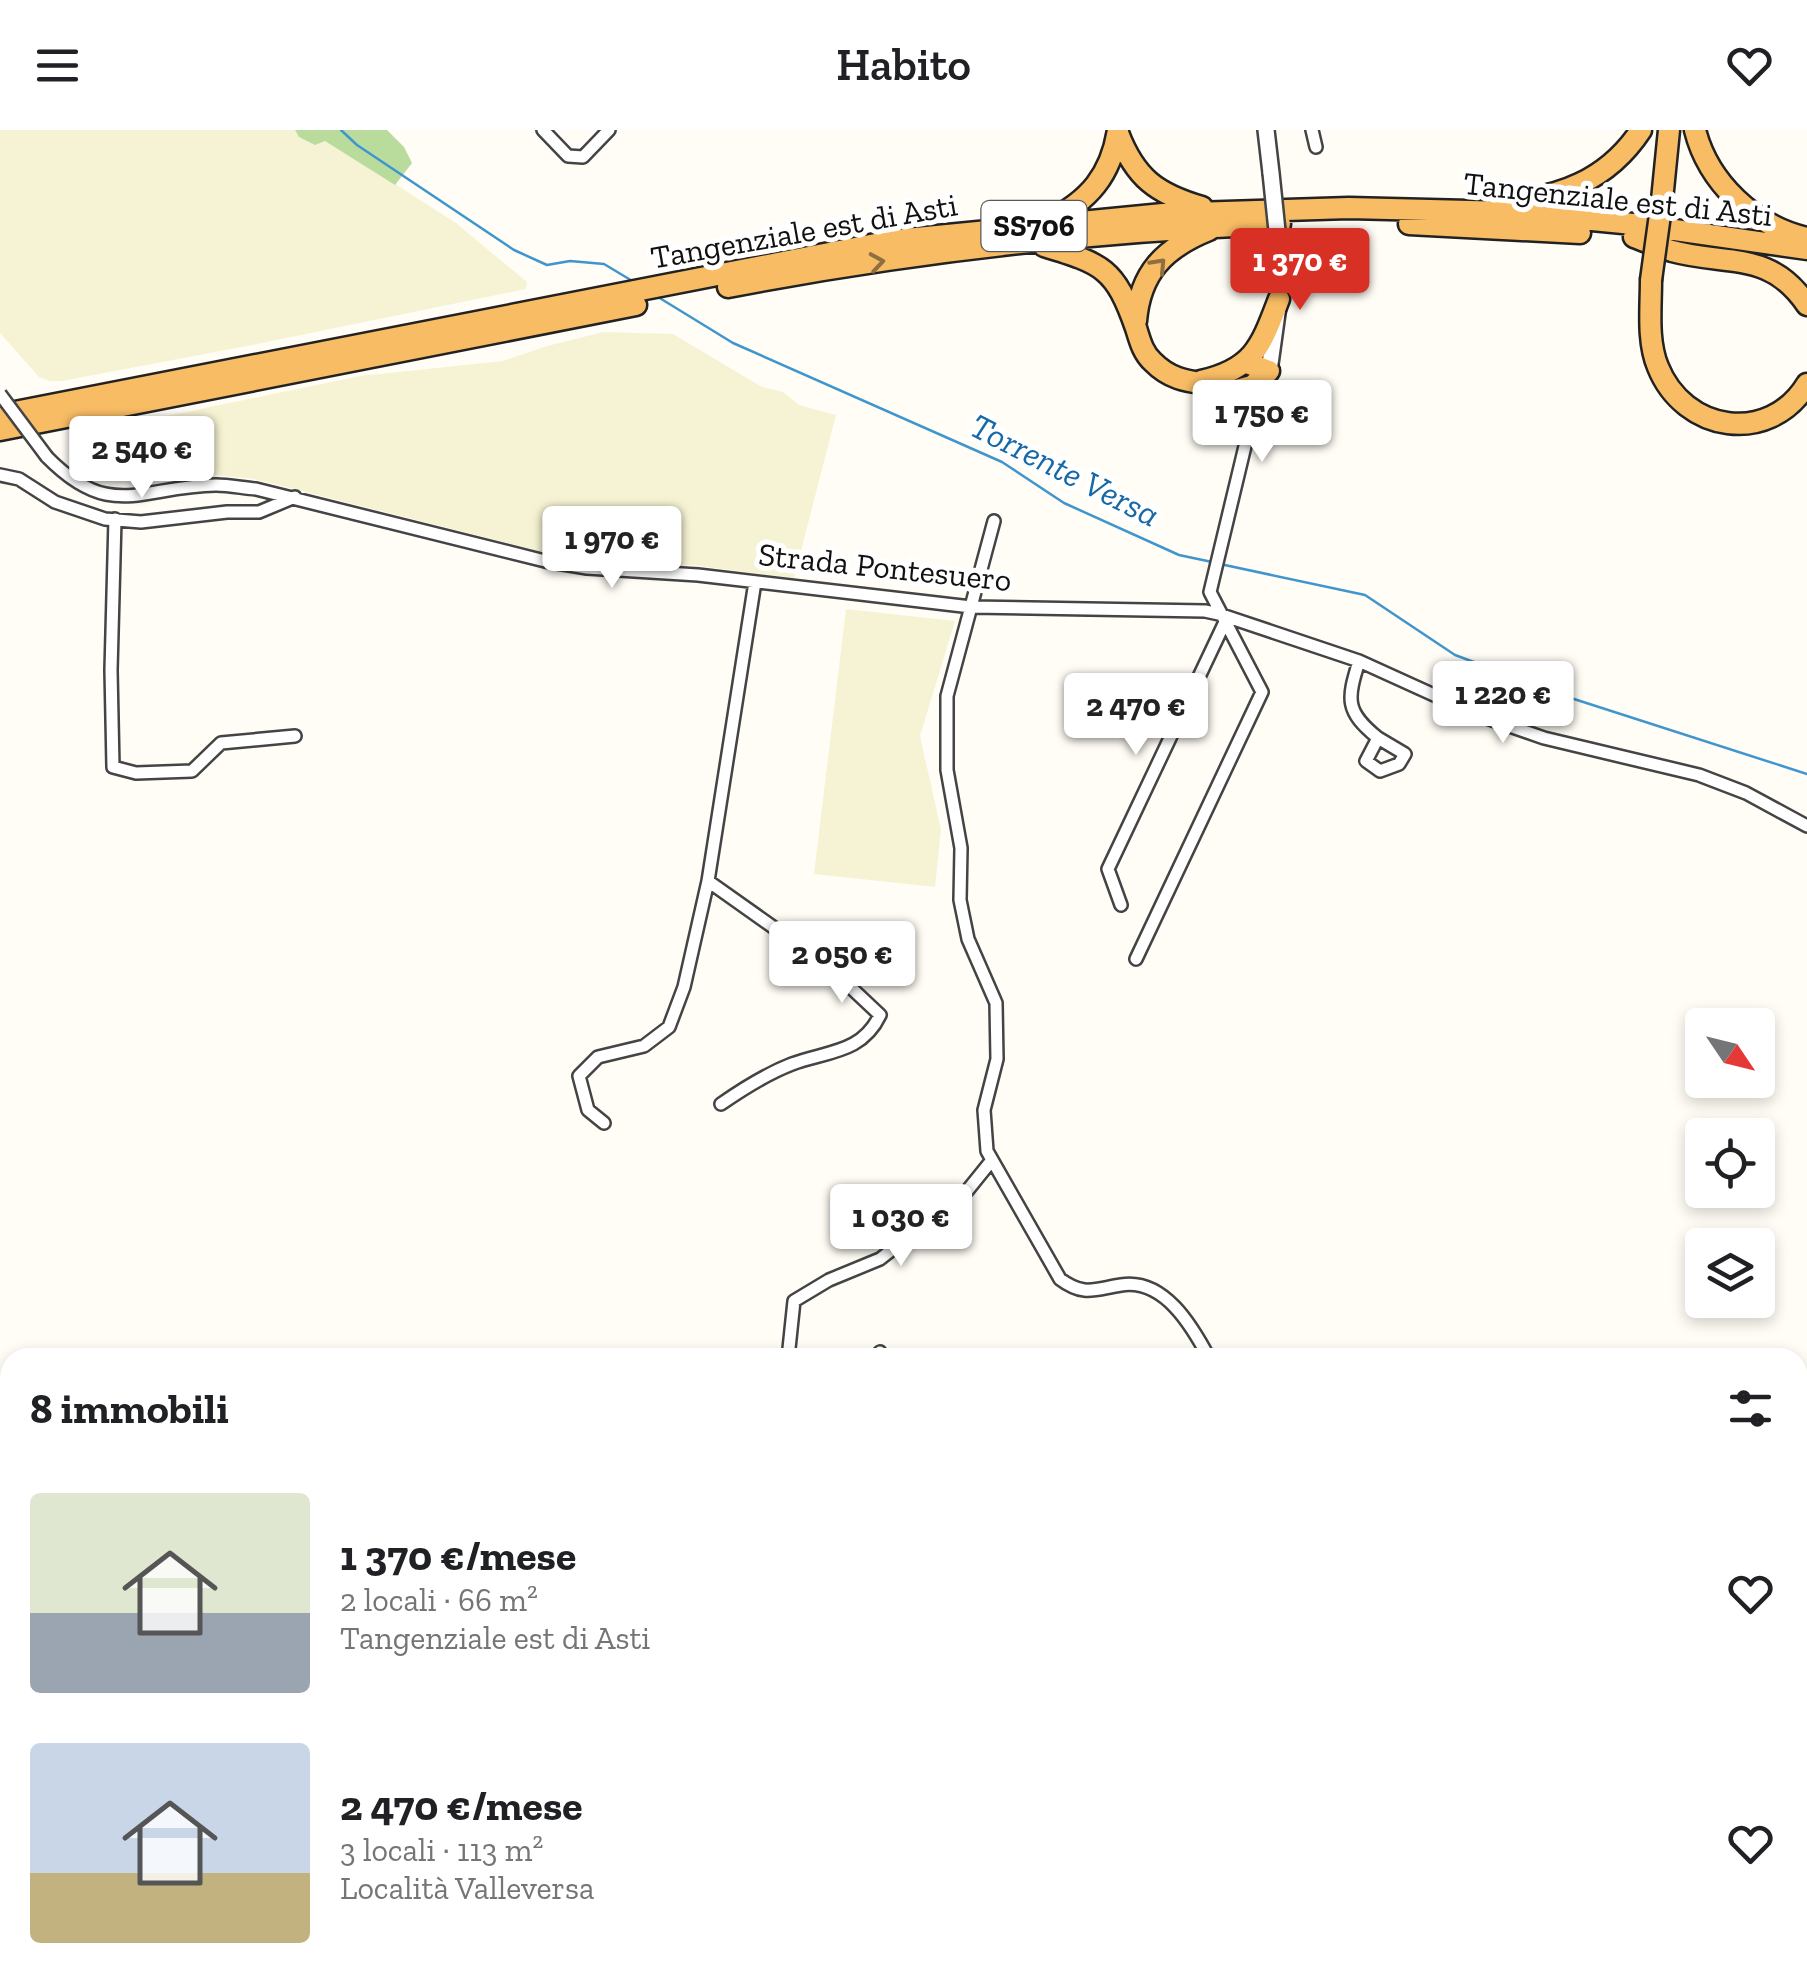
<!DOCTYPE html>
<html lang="it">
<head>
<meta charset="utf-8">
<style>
  :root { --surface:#fff; --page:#f6f6f6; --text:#202124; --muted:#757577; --accent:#d93025 }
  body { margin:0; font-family:"Zilla Slab",serif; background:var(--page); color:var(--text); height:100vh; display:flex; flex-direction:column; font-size:38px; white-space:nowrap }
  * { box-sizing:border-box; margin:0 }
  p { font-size:32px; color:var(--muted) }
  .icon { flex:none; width:55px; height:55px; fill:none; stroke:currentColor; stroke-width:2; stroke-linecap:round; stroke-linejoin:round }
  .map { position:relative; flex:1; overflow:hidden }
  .details { position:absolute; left:0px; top:1218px; width:1808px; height:642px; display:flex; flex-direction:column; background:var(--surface); border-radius:30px 30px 0 0; box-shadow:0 5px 15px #0003 }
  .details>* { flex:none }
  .needle { width:65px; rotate:125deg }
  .fabs { position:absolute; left:1685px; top:878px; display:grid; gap:20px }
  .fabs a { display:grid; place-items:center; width:90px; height:90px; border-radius:10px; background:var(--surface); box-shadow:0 5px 15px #0003; font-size:50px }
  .price { position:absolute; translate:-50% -85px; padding:0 22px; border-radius:10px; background:#fff; color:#222; font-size:32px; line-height:65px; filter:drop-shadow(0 2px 5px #0008) }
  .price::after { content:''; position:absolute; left:50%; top:60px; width:30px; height:22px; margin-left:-15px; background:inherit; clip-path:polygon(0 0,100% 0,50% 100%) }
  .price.on { background:var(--accent); color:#fff }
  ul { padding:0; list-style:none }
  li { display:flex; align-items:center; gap:30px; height:250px; padding:0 30px }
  li span { display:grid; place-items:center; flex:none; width:280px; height:200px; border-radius:10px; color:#555 }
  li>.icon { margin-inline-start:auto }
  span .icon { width:120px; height:120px; fill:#fffc; stroke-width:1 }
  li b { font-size:42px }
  h2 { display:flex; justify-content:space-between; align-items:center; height:120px; padding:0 30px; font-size:42px }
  header { display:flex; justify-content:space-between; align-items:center; height:130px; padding:0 30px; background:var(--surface); font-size:45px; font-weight:600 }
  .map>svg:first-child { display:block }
</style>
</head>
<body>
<header><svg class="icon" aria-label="menu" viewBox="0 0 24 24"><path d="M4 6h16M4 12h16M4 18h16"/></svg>Habito<svg class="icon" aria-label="heart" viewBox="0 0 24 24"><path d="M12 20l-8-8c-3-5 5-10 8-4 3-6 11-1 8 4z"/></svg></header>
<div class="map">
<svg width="1807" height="1858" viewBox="0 0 1807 1858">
  <rect width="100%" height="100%" fill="#fffdf5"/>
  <path fill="#f6f3d4" d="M0,0h295l4,7 26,4 17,9 114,73 71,59 -1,7 -269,55 -195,37h-12l-11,-4 -39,-44z
    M603,202l70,2 89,53 21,5 16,13 37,10 -42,163 -103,-13 -64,1 -55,-7 -318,-80 -38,-4 -87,4 -29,-11 -13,-12 -4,-9 3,-9 18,-9 256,-53 143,-15 44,-15z
    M846,479l109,12 -35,115 21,94 -6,57 -121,-13z"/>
  <path fill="#b9dc9c" d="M295,0h92l17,17 8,16 -17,22 -70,-44 -10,4 -16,-8z"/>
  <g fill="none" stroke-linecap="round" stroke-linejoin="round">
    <path stroke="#3f96cf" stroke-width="2.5" d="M341,0l16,15 157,105 33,15 23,-4 34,3 30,18
      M658,167l75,46 269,119 62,41 115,52 33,7
      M1220,434l145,31 90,60 119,44 233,75"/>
    <defs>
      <path id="minor" d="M543,0l25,26 15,1 26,-27
        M1312,0l4,17
        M47,327c64,65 94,29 169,28 13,0 27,3 40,4l289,72 42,7 111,7 273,32 234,4 14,3 140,47 119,54 66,23 155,37 47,18 61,33
        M0,345l19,4 36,23 50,17 36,3 86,-10h32l36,-15
        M115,389l-4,151 2,97 23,6 56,-2 29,-28 74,-7
        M994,391l-47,175v74l14,78 -1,52 8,39 28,64 1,56 -13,51 3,41 73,128c24,18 35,10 61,6 43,-7 71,41 88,73
        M1359,531c-12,39 -14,50 19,77l-12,23 14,10 19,-7 6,-10 -27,-16
        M708,751l120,85 52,49c-18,38 -52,36 -88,49 -26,10 -48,24 -71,40
        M1121,775l-13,-36 116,-245
        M1136,829l126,-267 -52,-100 36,-150 21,-65
        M604,993l-16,-13 -9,-34 19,-19 46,-11 25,-19 15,-40 24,-106 47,-299
        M788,1228l6,-57 35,-21 51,-21 87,-68 25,-31
        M876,1228l4,-6
        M0,1610l10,13
        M0,1836l10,11
        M359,1850l10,8
        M1034,1858l2,-8"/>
      <path id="tertiary" d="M1266,0l5,43
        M1269,241l10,-72v-49
        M0,1374l10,1
        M799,1850l14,8"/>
      <path id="trunk" d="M1695,0c13,52 59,96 112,108
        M1118,3c17,45 39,61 84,74
        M1662,70l7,-70
        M1500,72c59,-3 108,-22 141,-72
        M1048,91c41,-20 63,-46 70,-91
        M1409,94l171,9
        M1634,107c13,5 25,10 38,14 55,15 98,-1 135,54
        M1044,116c59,18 71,22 92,82 4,13 7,25 17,34 39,40 86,-2 96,69
        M1651,150c0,28 -4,61 7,87 26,65 111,79 149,17
        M728,157c182,-35 367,-56 552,-63
        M1136,191c4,-48 28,-73 73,-91
        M1201,251c53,-12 60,-35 78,-82
        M1233,261l19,-5 17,-15 -22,-8
        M0,285l896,-175 267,-26 186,-6 160,4 124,12 174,25
        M0,300l636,-125"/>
    </defs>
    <use href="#minor" stroke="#444" stroke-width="16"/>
    <use href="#tertiary" stroke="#444" stroke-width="20"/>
    <use href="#trunk" stroke="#222" stroke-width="25"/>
    <use href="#minor" stroke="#fff" stroke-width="11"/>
    <use href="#tertiary" stroke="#fff" stroke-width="15"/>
    <use href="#trunk" stroke="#f7bc64" stroke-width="20"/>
    <defs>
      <path id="minor-bridge" d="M0,264l47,63"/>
      <path id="tertiary-bridge" d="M1271,43l8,77"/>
      <path id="trunk-bridge" d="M1651,150l11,-80"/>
    </defs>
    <use href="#minor-bridge" stroke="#444" stroke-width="16" stroke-linecap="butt"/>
    <use href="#tertiary-bridge" stroke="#444" stroke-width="20" stroke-linecap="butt"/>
    <use href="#trunk-bridge" stroke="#222" stroke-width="25" stroke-linecap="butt"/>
    <use href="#minor-bridge" stroke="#fff" stroke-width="11"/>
    <use href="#tertiary-bridge" stroke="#fff" stroke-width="15"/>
    <use href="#trunk-bridge" stroke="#f7bc64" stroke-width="20"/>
  </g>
  <defs><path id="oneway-chevron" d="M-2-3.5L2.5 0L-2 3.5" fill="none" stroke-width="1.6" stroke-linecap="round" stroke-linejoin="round" transform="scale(2.5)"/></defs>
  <g stroke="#906f3f">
    <use href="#oneway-chevron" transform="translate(877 132) rotate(-9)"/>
    <use href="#oneway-chevron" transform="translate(1159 135) rotate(-47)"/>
  </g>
  <g text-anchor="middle" stroke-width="10" stroke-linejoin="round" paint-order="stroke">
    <rect fill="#fff" stroke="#585858" stroke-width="2.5" x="981.5" y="71" width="105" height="50" rx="8"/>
    <g font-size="30" font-weight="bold" fill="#111">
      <text x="1034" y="106">SS706</text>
    </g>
    <g font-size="32" fill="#111" stroke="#fff">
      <text transform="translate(1618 69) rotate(6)" y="11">Tangenziale est di Asti</text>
      <text transform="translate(804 101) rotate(-10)" y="11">Tangenziale est di Asti</text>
      <text transform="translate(885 437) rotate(6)" y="11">Strada Pontesuero</text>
    </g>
    <g font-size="35" font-style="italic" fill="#1768a6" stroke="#fff">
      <text transform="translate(1065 340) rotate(27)" y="12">Torrente Versa</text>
    </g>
  </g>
</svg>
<div class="fabs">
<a><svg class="needle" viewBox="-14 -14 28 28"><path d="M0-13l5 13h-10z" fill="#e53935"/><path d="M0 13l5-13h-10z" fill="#757577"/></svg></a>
<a><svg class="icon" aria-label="locate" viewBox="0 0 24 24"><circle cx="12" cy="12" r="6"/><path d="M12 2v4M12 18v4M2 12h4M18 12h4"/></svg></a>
<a><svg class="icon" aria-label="layers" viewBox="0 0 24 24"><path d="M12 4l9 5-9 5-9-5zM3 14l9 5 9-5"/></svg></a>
</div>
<b class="price on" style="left:1300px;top:183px">1 370 €</b>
<b class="price" style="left:1262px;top:335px">1 750 €</b>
<b class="price" style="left:142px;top:371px">2 540 €</b>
<b class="price" style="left:612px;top:461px">1 970 €</b>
<b class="price" style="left:1503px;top:616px">1 220 €</b>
<b class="price" style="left:1136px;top:628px">2 470 €</b>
<b class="price" style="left:842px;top:876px">2 050 €</b>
<b class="price" style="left:901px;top:1139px">1 030 €</b>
<section class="details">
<h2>8 immobili<svg class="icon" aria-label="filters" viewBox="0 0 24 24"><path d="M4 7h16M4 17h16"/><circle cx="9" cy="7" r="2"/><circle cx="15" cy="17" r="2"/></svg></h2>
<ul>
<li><span style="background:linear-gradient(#dfe7d0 60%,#9aa5b1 0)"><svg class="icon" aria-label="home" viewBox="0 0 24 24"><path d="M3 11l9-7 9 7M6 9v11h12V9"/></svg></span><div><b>1 370 €/mese</b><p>2 locali · 66 m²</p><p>Tangenziale est di Asti</p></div><svg class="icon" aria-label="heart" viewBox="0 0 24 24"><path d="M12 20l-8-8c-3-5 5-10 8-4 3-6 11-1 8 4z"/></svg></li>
<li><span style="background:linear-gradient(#c9d6e8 65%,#c2b280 0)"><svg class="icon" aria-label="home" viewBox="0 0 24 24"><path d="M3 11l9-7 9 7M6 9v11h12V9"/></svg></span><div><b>2 470 €/mese</b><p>3 locali · 113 m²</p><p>Località Valleversa</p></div><svg class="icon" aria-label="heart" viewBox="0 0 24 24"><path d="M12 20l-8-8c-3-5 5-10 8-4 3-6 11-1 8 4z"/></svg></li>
</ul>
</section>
</div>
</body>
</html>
